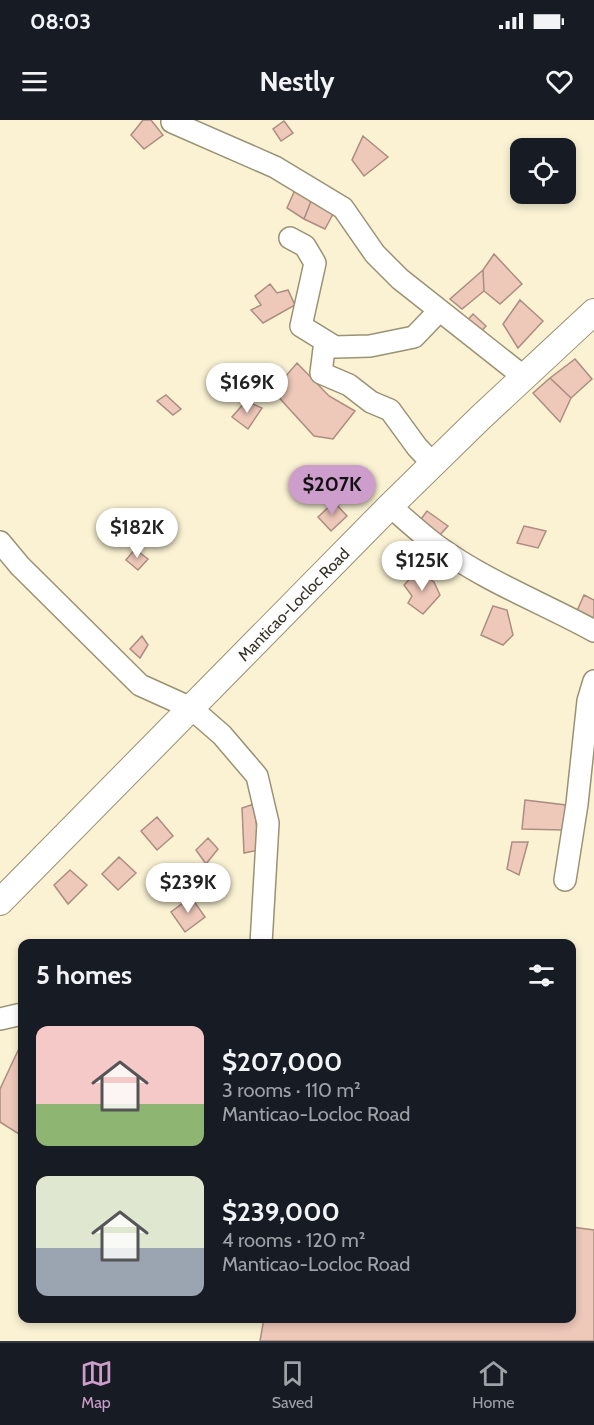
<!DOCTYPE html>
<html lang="en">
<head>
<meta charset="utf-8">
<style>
  :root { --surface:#171b24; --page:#20242c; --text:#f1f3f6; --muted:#9ea1a6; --line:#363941; --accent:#cd9ecc }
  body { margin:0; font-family:Cabin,sans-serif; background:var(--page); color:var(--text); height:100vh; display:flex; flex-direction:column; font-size:22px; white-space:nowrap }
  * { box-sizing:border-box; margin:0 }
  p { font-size:20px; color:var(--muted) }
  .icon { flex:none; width:33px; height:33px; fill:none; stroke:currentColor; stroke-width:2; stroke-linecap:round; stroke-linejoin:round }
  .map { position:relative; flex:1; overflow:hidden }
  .details { position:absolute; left:18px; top:819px; width:558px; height:384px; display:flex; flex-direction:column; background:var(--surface); border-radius:12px; box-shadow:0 3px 9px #0003 }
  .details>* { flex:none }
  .tools { position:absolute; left:510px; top:18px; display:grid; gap:12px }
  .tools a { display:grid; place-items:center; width:66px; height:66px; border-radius:12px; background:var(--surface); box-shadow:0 3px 9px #0003; font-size:30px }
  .price { position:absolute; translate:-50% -51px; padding:0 14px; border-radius:21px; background:#fff; color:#222; font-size:20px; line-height:39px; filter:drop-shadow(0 2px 3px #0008) }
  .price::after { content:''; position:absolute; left:50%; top:36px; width:18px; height:14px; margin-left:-9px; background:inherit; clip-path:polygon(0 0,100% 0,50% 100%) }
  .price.active { background:var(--accent); color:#111 }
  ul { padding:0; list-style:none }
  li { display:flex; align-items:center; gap:18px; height:150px; padding:0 18px }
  li span { display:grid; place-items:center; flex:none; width:168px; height:120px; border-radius:12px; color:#555 }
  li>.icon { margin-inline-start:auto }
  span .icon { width:72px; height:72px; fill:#fffc; stroke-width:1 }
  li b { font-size:26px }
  h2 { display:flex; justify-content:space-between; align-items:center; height:72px; padding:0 18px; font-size:26px }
  .status { display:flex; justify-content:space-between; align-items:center; height:42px; padding:0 30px; background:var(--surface); direction:ltr }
  .status svg { height:16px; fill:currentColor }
  header { display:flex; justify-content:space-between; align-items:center; height:78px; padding:0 18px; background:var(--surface); font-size:27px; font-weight:700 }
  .menu { display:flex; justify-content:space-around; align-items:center; height:84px; border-top:2px solid var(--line); background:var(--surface); font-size:16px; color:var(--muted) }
  .menu a { display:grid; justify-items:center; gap:3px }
  .menu .active { color:var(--accent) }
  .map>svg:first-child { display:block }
</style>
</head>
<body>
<div class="status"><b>08:03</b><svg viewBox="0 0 49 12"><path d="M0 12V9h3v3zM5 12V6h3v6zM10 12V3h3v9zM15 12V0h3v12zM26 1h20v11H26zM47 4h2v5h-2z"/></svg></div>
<header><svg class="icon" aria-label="menu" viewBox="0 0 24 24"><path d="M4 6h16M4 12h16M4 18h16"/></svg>Nestly<svg class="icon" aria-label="heart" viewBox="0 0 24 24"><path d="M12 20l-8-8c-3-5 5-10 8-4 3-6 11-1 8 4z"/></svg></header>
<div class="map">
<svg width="594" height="1221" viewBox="0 0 594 1221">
  <rect width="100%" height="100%" fill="#faf2d3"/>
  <path fill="#eec8b9" stroke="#ac8d81" stroke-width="1.5" d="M143,0h8l12,15 -19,14 -13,-14z
    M284,1l9,12 -12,8 -8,-12z
    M363,16l25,21 -24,19 -12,-16z
    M294,72l19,4 -9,23 -17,-11z
    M313,76l20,18 -8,15 -21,-10z
    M494,134l28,30 -22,20 -16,-13 -1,-21z
    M483,150l1,21 -22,18 -12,-10z
    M270,164l7,9 11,-3 7,15 -32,18 -12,-13 10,-5 -6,-9z
    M520,180l23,21 -25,27 -15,-24z
    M473,194l13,12 -9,10 -13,-12z
    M575,239l17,20 -21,19 -21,-20z
    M297,243l32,33 26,15 -22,28 -19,-3 -41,-45z
    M550,258l21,20 -11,24 -27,-29z
    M166,275l15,14 -8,6 -16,-14z
    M246,281l16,7 -14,21 -16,-12z
    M334,382l13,14 -16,15 -13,-14z
    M427,391l21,15 -10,11 -20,-14z
    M524,406l22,5 -8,17 -21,-5z
    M135,429l13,10 -10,11 -12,-10z
    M418,450l16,12 6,13 -17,19 -15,-11 4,-7 -8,-11z
    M584,475l10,5v21l-18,-8z
    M493,486l14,4 6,25 -10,10 -22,-10z
    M142,516l6,9 -8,13 -10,-9z
    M525,680l41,5 -3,25 -41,-1z
    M254,684l3,26 1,20 -14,3 -2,-45z
    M157,697l16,19 -16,14 -16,-19z
    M208,718l10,11 -12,15 -10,-14z
    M512,722h16l-9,33 -12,-6z
    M119,737l17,16 -18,17 -16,-16z
    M70,750l17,15 -19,19 -14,-19z
    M191,777l14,20 -20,15 -14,-20z
    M22,922v94l-22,-14v-33z
    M572,1107l22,3v111h-334l4,-23h308z"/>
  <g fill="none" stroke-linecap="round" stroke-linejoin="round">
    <defs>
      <path id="minor" d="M172,2l103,45 68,41 32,46 25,25 124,98
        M290,118l15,8 10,17 -14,63 34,21 35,-1 44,-9 25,-26
        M325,221l-4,32 28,12 22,17 19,8 27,37 16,17
        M390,386c15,13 30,27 46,39 49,36 105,57 158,86
        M0,422l20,24 120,119 51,23 31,27 35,41 11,47 -7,121
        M565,760l12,-76 11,-103 6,-20
        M0,899l22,-5"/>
      <g id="tertiary">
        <path id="s1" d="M0,782l390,-396 90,-88 114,-106"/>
      </g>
    </defs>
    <use href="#minor" stroke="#9a9275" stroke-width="24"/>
    <use href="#tertiary" stroke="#9a9275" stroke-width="28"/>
    <use href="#minor" stroke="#fff" stroke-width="21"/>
    <use href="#tertiary" stroke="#fff" stroke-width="26"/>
  </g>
  <g text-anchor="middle" stroke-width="5" stroke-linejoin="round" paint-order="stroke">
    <g font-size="16" fill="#363227" stroke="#fff">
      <text dy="6" stroke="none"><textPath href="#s1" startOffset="418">Manticao-Locloc Road</textPath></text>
    </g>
  </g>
</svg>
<div class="tools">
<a><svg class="icon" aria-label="locate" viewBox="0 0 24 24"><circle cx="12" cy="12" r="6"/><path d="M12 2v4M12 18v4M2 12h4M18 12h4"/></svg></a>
</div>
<b class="price" style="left:247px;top:294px">$169K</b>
<b class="price active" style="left:332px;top:396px">$207K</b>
<b class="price" style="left:137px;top:439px">$182K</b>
<b class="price" style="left:422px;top:472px">$125K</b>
<b class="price" style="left:188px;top:794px">$239K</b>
<section class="details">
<h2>5 homes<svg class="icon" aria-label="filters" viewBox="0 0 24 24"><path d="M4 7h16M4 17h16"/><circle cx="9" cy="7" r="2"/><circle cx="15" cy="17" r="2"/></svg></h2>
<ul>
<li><span style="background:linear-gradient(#f6c9c9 65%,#8fb573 0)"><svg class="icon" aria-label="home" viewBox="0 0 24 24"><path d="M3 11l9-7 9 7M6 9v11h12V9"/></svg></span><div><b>$207,000</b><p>3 rooms · 110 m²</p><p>Manticao-Locloc Road</p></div></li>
<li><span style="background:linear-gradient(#dfe7d0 60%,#9aa5b1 0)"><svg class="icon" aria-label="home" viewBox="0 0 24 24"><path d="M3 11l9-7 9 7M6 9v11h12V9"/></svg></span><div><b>$239,000</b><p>4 rooms · 120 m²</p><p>Manticao-Locloc Road</p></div></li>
</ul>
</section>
</div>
<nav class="menu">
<a class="active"><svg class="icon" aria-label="map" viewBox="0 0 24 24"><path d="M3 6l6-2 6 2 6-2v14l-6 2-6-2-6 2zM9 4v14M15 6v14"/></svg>Map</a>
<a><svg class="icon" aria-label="saved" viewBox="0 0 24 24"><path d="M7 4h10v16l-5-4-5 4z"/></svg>Saved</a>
<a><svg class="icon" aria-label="home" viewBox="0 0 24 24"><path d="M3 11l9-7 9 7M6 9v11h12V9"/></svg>Home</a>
</nav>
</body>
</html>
